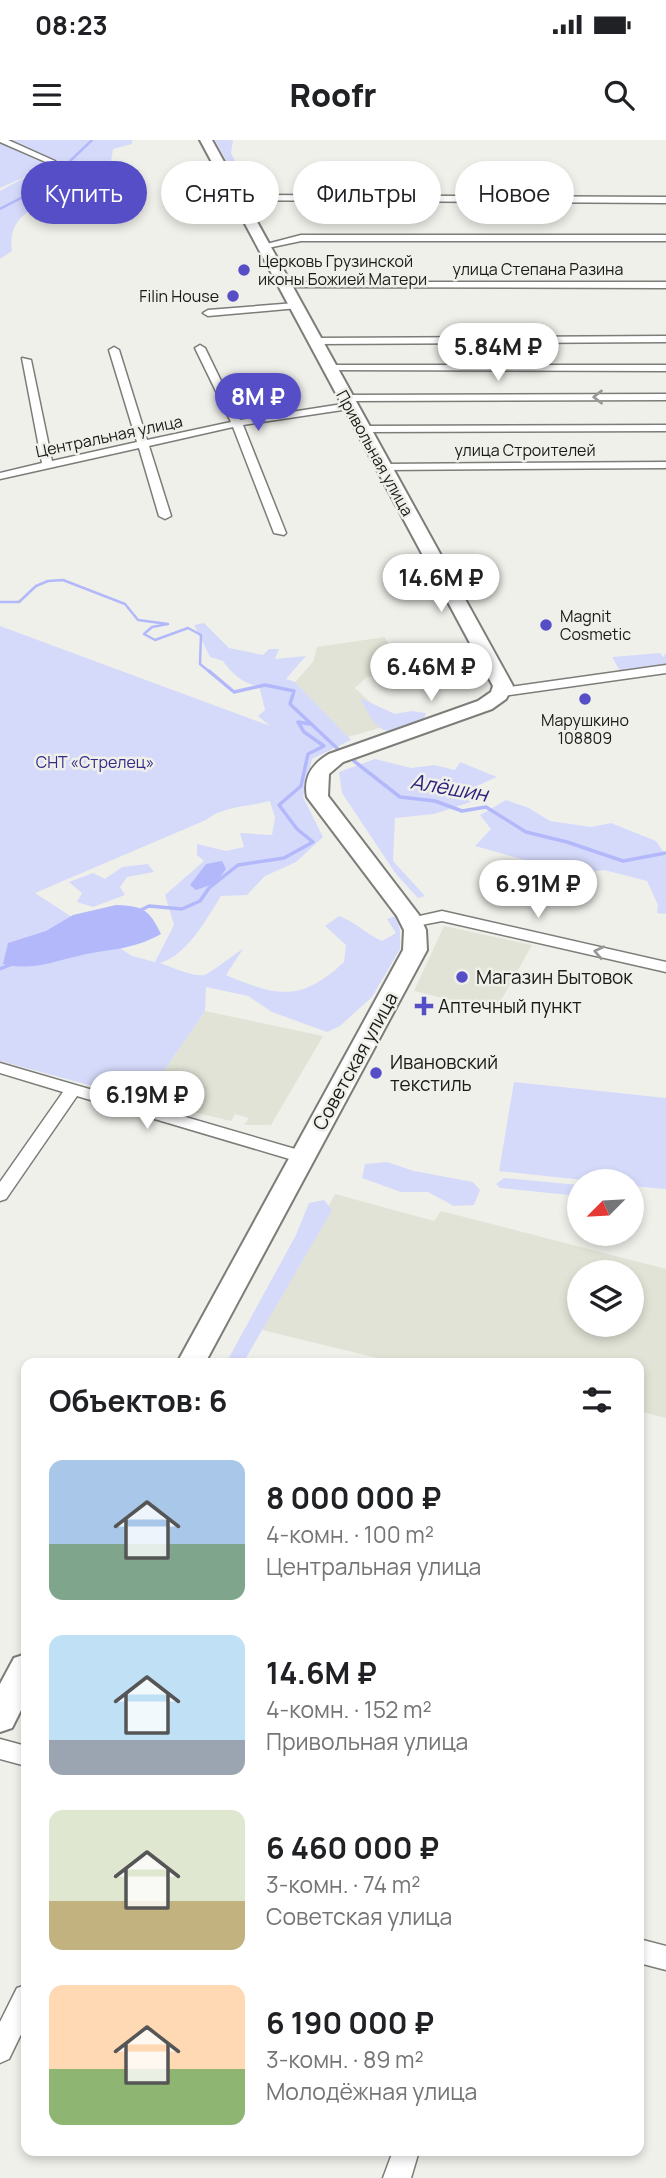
<!DOCTYPE html>
<html lang="ru">
<head>
<meta charset="utf-8">
<style>
  :root { --surface:#fff; --page:#f6f6f6; --text:#202124; --muted:#757577; --accent:#564ec6 }
  body { margin:0; font-family:Manrope,sans-serif; background:var(--page); color:var(--text); height:100vh; display:flex; flex-direction:column; font-size:26px; white-space:nowrap }
  * { box-sizing:border-box; margin:0 }
  p { font-size:23px; color:var(--muted) }
  .icon { flex:none; width:38px; height:38px; fill:none; stroke:currentColor; stroke-width:2; stroke-linecap:round; stroke-linejoin:round }
  .map { position:relative; flex:1; overflow:hidden }
  .sheet { position:absolute; left:21px; top:1218px; width:623px; height:798px; display:flex; flex-direction:column; background:var(--surface); border-radius:14px; box-shadow:0 4px 10px #0003 }
  .sheet>* { flex:none }
  .banner { position:absolute; left:21px; top:21px; width:625px; height:63px; display:flex; gap:14px }
  .needle { width:46px; rotate:246deg }
  .controls { position:absolute; left:567px; top:1029px; display:grid; gap:14px }
  .controls a { display:grid; place-items:center; width:77px; height:77px; border-radius:50%; background:var(--surface); box-shadow:0 4px 10px #0003; font-size:35px }
  .price { position:absolute; translate:-50% -60px; padding:0 16px; border-radius:24px; background:#fff; color:#222; font-size:23px; line-height:46px; filter:drop-shadow(0 2px 4px #0008) }
  .price::after { content:''; position:absolute; left:50%; top:42px; width:21px; height:16px; margin-left:-10px; background:inherit; clip-path:polygon(0 0,100% 0,50% 100%) }
  .price.selected { background:var(--accent); color:#fff }
  ul { padding:0; list-style:none }
  li { display:flex; align-items:center; gap:21px; height:175px; padding:0 28px }
  li span { display:grid; place-items:center; flex:none; width:196px; height:140px; border-radius:14px; color:#555 }
  li>.icon { margin-inline-start:auto }
  span .icon { width:84px; height:84px; fill:#fffc; stroke-width:1 }
  li b { font-size:30px }
  h2 { display:flex; justify-content:space-between; align-items:center; height:84px; padding:0 28px; font-size:30px }
  .pill { padding:0 24px; border-radius:32px; background:var(--surface); box-shadow:0 4px 10px #0003; font-size:24px; line-height:63px }
  .pill.selected { background:var(--accent); color:#fff }
  .status { display:flex; justify-content:space-between; align-items:center; height:49px; padding:0 35px; background:var(--surface); direction:ltr }
  .status svg { height:19px; fill:currentColor }
  header { display:flex; justify-content:space-between; align-items:center; height:91px; padding:0 28px; background:var(--surface); font-size:32px; font-weight:800 }
  .map>svg:first-child { display:block }
</style>
</head>
<body>
<div class="status"><b>08:23</b><svg viewBox="0 0 49 12"><path d="M0 12V9h3v3zM5 12V6h3v6zM10 12V3h3v9zM15 12V0h3v12zM26 1h20v11H26zM47 4h2v5h-2z"/></svg></div>
<header><svg class="icon" aria-label="menu" viewBox="0 0 24 24"><path d="M4 6h16M4 12h16M4 18h16"/></svg>Roofr<svg class="icon" aria-label="search" viewBox="0 0 24 24"><circle cx="10" cy="10" r="6"/><path d="M15 15l6 6"/></svg></header>
<div class="map">
<svg width="666" height="2038" viewBox="0 0 666 2038">
  <rect width="100%" height="100%" fill="#eff0ea"/>
  <path fill="#e1e3d6" fill-rule="evenodd" d="M385,497l17,34 -35,6 -12,11 38,36 -45,13 -53,-55 18,-20 4,-15z
    M444,786l88,19 -37,66 -81,-20z
    M205,871l118,25 -52,89h-27l5,-7 -14,-4 -4,7 -87,-21z
    M335,1054l99,27 7,-10 225,58v149l-27,-7v-48h-241l-136,-33zM579,1132h53v53h-53z"/>
  <path fill="#d6dafa" fill-rule="evenodd" d="M0,0h132v4l-19,5 -2,13 11,15 -2,1 -38,8 -6,8c-31,9 -70,16 -64,57l-12,8v-68l33,-18 -33,15z
    M215,0h18l-2,13 21,41h-8z
    M204,483l25,25 34,7 6,-6h10l-4,10 31,-3 -20,23 9,3 56,58 -39,19 -9,38 20,40 -27,25 -31,14 -18,19 -26,1c-15,24 -34,59 -61,67 12,4 32,14 44,12 7,-2 30,-21 39,-26l-17,26c52,22 75,27 118,-13l2,-17 -21,-19 14,-10c17,6 27,18 43,25l14,-8 -9,-14 9,-3 4,14v19l-28,48 -32,29 -13,6 -55,-20 -24,-16 -42,-9 -1,24 -61,89 -144,-39v-435l270,100 -12,-10 7,-6 -6,-24c-16,-2 -27,-12 -36,-25l-13,-4 -16,-32zM270,661l5,17 -3,17 -32,-2 4,14 -18,4 -29,-7v11l7,6 -39,34 9,30 -19,37 -23,-6 -97,-63 171,-73c17,-14 42,-13 64,-19z
    M660,513l3,4 3,-4v12l-46,6 -8,-14z
    M360,558l35,16 16,-3 15,2 -2,6c-41,19 -44,17 -64,-21z
    M375,619l36,9 23,-3 21,5 5,-8 37,15 -34,15 8,10 -37,12 -39,4 -2,43 32,35 -7,2 -22,-24 -54,-81 -3,-21z
    M506,660l23,8 21,13 41,6 20,-4 45,18 10,15v58l-9,-1 1,-8 -11,-24 -43,-11 -29,4 -100,-28 16,-17 -11,-14z
    M148,724l6,8 -27,5 -7,10 5,8 -32,12 -16,-5 5,-9 -13,-11 24,-9 12,6 17,-12z
    M514,942l152,16v91l-34,-3v-5h-39l-94,-10z
    M387,1022l27,9 59,11 7,8 -6,15 -20,1 -26,-14h-27l-39,-14 3,-14z
    M504,1038l75,7v11l-79,-8 -4,-4z
    M324,1060l8,10 -89,153h-17l70,-128 13,-32z"/>
  <path fill="#b3b8fb" d="M222,721l4,8 -10,14 -20,7 -6,-5 16,-21z
    M116,765c27,1 33,4 45,29 -31,17 -50,14 -83,22 -26,6 -47,15 -75,8l5,-21 38,-12 27,-16z"/>
  <g fill="none" stroke-linecap="round" stroke-linejoin="round">
    <path stroke="#b3b8fb" stroke-width="2.5" d="M0,69l44,-23 48,-46
      M0,462h19l17,-16 12,-5 15,-1 62,24 13,16 30,4 -16,3 -8,7 11,6 33,-12 13,7 -1,29 11,9"/>
    <path stroke="#b3b8fb" stroke-width="3.5" d="M209,531l25,21 31,-7 29,6 -4,13 50,47
      M354,621l46,36 35,4 27,10 24,-4 40,25 41,10 56,19 43,-8
      M139,771l10,-5 33,3 18,-8 9,-13 29,-23 46,-7 29,-16 -16,-13 -18,-24 22,-19 7,-32 16,-8 -20,-14 -6,-10 12,2
      M0,829l12,-5"/>
    <defs>
      <path id="street" d="M0,0h8l47,21 -7,2 -48,-21z
        M237,55l429,2v6l-432,-3z
        M301,95h365v6h-365l-38,8 -4,-3z
        M284,142h382v6l-385,-1v-4z
        M295,163l3,1v4l-90,8 -5,-3 5,-3z
        M666,196v6l-351,2 -5,-3 5,-3z
        M200,205l5,3 35,72 109,-17 5,3 -5,3 -106,16 43,108 -2,2 -10,-2 -41,-106 -84,19 22,70 -6,3 -6,-3 -20,-68 -139,31v-6l42,-10 -20,-105 9,2 21,101 85,-19 -28,-92 5,-3 5,3 28,90 84,-18 -36,-74z
        M329,225h337v6l-341,-1 -1,-2z
        M666,254v6l-322,1 -5,-3 5,-3z
        M666,285v6l-304,1 -5,-3 5,-3z
        M666,322v6l-282,2 -5,-3 5,-3z
        M666,525v8l-164,23 -7,-4 7,-4z
        M442,771l224,51v10l-224,-51 -31,6 -8,-5 3,-3z
        M0,923l309,90 3,4 -9,6 -226,-67 -71,103 -6,2v-19l63,-90 -63,-19z
        M0,1599l26,7v20l-26,-7z
        M639,1799l27,7v24l-27,-7z
        M26,1845v39l-17,35 -9,4v-41l17,-34z
        M393,2011h26l-8,27h-28z"/>
      <path id="secondary" d="M200,0h12l301,546 -7,13 -14,10 -149,53 -14,12 -1,22 91,119 7,15 1,20 -222,413h-28l226,-413 1,-20 -7,-14 -90,-119c-4,-20 5,-33 22,-43l149,-53 13,-9 2,-6z
        M26,1514v46l-14,28 -12,4v-48l14,-26z"/>
    </defs>
    <use href="#street" stroke="#7c7d78" stroke-width="3"/>
    <use href="#secondary" stroke="#7c7d78" stroke-width="4"/>
    <use href="#street" fill="#fff" fill-rule="evenodd"/>
    <use href="#secondary" fill="#fff" fill-rule="evenodd"/>
  </g>
  <defs><path id="oneway-chevron" d="M-2-3.5L2.5 0L-2 3.5" fill="none" stroke-width="1.6" stroke-linecap="round" stroke-linejoin="round" transform="scale(1.75)"/></defs>
  <g stroke="#989897">
    <use href="#oneway-chevron" transform="translate(598 257) rotate(180)"/>
    <use href="#oneway-chevron" transform="translate(599 812) rotate(-168)"/>
  </g>
  <g fill="#564ec6" stroke="#eff0ea" stroke-width="2.5">
    <circle cx="244" cy="130" r="7"/>
    <circle cx="233" cy="156" r="7"/>
    <circle cx="546" cy="485" r="7"/>
    <circle cx="585" cy="559" r="7"/>
    <circle cx="462" cy="837" r="7"/>
    <path d="M420.5 855.5h7v7h7v7h-7v7h-7v-7h-7v-7h7z"/>
    <circle cx="376" cy="933" r="7"/>
  </g>
  <g text-anchor="middle" stroke-width="5" stroke-linejoin="round" paint-order="stroke">
    <g font-size="16" fill="#1a1a18" stroke="#eff0ea" text-anchor="start">
      <text x="258" y="127">Церковь Грузинской<tspan x="258" dy="18">иконы Божией Матери</tspan></text>
      <text x="219" y="162" text-anchor="end">Filin House</text>
      <text x="560" y="482">Magnit<tspan x="560" dy="18">Cosmetic</tspan></text>
      <text x="585" y="586" text-anchor="middle">Марушкино<tspan x="585" dy="18">108809</tspan></text>
    </g>
    <g font-size="16" fill="#1a1a18" stroke="#eff0ea">
      <text x="538" y="135">улица Степана Разина</text>
      <text transform="translate(109 296) rotate(-12)" y="6">Центральная улица</text>
      <text x="525" y="316">улица Строителей</text>
      <text transform="translate(375 313) rotate(61)" y="6">Привольная улица</text>
    </g>
    <g font-size="16" fill="#352b89" stroke="#eff0ea">
      <text x="95" y="628">СНТ «Стрелец»</text>
    </g>
    <g font-size="19" fill="#1a1a18" stroke="#eff0ea" text-anchor="start">
      <text x="476" y="844">Магазин Бытовок</text>
      <text x="438" y="873">Аптечный пункт</text>
      <text x="390" y="929">Ивановский<tspan x="390" dy="22">текстиль</tspan></text>
    </g>
    <g font-size="19" fill="#1a1a18" stroke="#eff0ea">
      <text transform="translate(355 921) rotate(-61)" y="7">Советская улица</text>
    </g>
    <g font-size="21" font-style="italic" fill="#2c1f7d" stroke="#eff0ea">
      <text transform="translate(449 648) rotate(10)" y="7">Алёшин</text>
    </g>
  </g>
</svg>
<div class="controls">
<a><svg class="needle" viewBox="-14 -14 28 28"><path d="M0-13l5 13h-10z" fill="#e53935"/><path d="M0 13l5-13h-10z" fill="#757577"/></svg></a>
<a><svg class="icon" aria-label="layers" viewBox="0 0 24 24"><path d="M12 4l9 5-9 5-9-5zM3 14l9 5 9-5"/></svg></a>
</div>
<b class="price" style="left:498px;top:243px">5.84M ₽</b>
<b class="price selected" style="left:258px;top:293px">8M ₽</b>
<b class="price" style="left:441px;top:474px">14.6M ₽</b>
<b class="price" style="left:431px;top:563px">6.46M ₽</b>
<b class="price" style="left:538px;top:780px">6.91M ₽</b>
<b class="price" style="left:147px;top:991px">6.19M ₽</b>
<div class="banner">
<a class="pill selected">Купить</a>
<a class="pill">Снять</a>
<a class="pill">Фильтры</a>
<a class="pill">Новое</a>
</div>
<section class="sheet">
<h2>Объектов: 6<svg class="icon" aria-label="filters" viewBox="0 0 24 24"><path d="M4 7h16M4 17h16"/><circle cx="9" cy="7" r="2"/><circle cx="15" cy="17" r="2"/></svg></h2>
<ul>
<li><span style="background:linear-gradient(#a9c7e8 60%,#7fa58c 0)"><svg class="icon" aria-label="home" viewBox="0 0 24 24"><path d="M3 11l9-7 9 7M6 9v11h12V9"/></svg></span><div><b>8 000 000 ₽</b><p>4-комн. · 100 m²</p><p>Центральная улица</p></div></li>
<li><span style="background:linear-gradient(#bfe0f5 75%,#9aa5b1 0)"><svg class="icon" aria-label="home" viewBox="0 0 24 24"><path d="M3 11l9-7 9 7M6 9v11h12V9"/></svg></span><div><b>14.6M ₽</b><p>4-комн. · 152 m²</p><p>Привольная улица</p></div></li>
<li><span style="background:linear-gradient(#dfe7d0 65%,#c2b280 0)"><svg class="icon" aria-label="home" viewBox="0 0 24 24"><path d="M3 11l9-7 9 7M6 9v11h12V9"/></svg></span><div><b>6 460 000 ₽</b><p>3-комн. · 74 m²</p><p>Советская улица</p></div></li>
<li><span style="background:linear-gradient(#ffd9b3 60%,#8fb573 0)"><svg class="icon" aria-label="home" viewBox="0 0 24 24"><path d="M3 11l9-7 9 7M6 9v11h12V9"/></svg></span><div><b>6 190 000 ₽</b><p>3-комн. · 89 m²</p><p>Молодёжная улица</p></div></li>
</ul>
</section>
</div>
</body>
</html>
